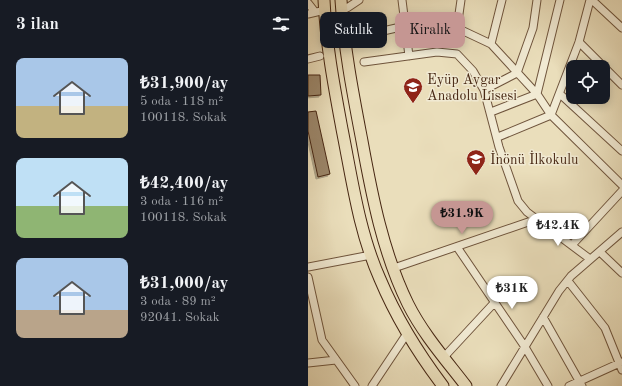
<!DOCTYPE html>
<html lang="tr">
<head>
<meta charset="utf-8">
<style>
  :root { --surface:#171b24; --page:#242831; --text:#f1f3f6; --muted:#9ea1a6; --accent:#c59692 }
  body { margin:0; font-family:"Old Standard TT",serif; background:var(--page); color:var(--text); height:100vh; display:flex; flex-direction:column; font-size:15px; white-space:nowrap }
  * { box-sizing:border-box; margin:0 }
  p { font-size:13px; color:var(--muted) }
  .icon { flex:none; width:22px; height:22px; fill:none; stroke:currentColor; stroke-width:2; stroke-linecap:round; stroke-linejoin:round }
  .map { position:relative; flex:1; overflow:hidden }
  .details { display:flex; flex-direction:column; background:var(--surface); width:308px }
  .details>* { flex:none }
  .top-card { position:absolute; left:12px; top:12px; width:242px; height:36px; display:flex; gap:8px }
  .tools { position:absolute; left:258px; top:60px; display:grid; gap:8px }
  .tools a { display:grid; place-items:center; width:44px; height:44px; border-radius:8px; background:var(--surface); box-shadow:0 2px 10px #0003; font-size:20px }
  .price { position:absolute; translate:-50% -34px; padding:0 9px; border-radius:14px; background:#fff; color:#222; font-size:13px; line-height:26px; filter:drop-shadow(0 1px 2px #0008) }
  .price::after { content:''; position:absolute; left:50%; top:24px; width:12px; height:9px; margin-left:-6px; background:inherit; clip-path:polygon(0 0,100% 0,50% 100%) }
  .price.on { background:var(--accent); color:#111 }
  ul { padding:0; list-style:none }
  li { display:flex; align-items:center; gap:12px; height:100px; padding:0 16px }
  li span { display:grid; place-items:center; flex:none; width:112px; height:80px; border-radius:8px; color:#555 }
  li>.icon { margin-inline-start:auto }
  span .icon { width:48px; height:48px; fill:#fffc; stroke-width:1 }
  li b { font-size:17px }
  h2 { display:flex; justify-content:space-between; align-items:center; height:48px; padding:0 16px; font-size:17px }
  .pill { padding:0 14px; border-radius:8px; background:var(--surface); box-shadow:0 2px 10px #0003; font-size:14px; line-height:36px }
  .pill.on { background:var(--accent); color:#111 }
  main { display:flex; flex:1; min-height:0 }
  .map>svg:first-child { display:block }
</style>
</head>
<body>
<main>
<section class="details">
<h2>3 ilan<svg class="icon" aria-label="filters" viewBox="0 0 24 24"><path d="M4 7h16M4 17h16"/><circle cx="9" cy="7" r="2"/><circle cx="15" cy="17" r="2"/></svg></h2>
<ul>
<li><span style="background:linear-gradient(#a9c7e8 60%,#c2b280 0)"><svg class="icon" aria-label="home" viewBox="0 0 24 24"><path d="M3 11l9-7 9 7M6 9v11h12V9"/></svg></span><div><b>₺31,900/ay</b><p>5 oda · 118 m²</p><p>100118. Sokak</p></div></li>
<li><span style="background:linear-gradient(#bfe0f5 60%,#8fb573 0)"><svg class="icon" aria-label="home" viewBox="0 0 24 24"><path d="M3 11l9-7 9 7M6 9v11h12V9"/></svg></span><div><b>₺42,400/ay</b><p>3 oda · 116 m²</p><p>100118. Sokak</p></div></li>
<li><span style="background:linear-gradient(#a9c7e8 65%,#b9a48a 0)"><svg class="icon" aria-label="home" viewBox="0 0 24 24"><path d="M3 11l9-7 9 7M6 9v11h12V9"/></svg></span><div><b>₺31,000/ay</b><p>3 oda · 89 m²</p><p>92041. Sokak</p></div></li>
</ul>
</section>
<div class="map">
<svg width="314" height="386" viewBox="0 0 314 386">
  <defs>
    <filter id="shadow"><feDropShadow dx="-2" dy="2" stdDeviation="0" flood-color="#0004"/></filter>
  </defs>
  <rect width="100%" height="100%" fill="#eadebb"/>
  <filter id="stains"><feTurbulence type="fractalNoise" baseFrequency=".005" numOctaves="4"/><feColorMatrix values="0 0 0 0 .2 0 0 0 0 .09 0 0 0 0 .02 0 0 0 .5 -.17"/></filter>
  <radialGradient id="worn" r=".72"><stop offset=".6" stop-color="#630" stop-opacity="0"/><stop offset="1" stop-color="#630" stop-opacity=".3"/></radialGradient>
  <path fill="#9b866a" stroke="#462612" filter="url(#shadow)" d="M0,75h12l1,20 -13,1z
    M8,111l14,63 -12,3 -10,-46v-19z"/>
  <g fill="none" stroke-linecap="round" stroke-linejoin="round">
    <defs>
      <path id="street" d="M94,0l7,56
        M284,0l30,28
        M0,3l7,9
        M39,8l12,-8
        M0,14l17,-4
        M149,28l4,-28
        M62,34l48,-11 39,5 34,16 46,50 14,21 71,70
        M271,42l43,43
        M183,44l11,-44
        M0,59l12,-3
        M56,62l73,-10 20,2 16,17 11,19 15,57 19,54 9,11 63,47
        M176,90l33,-17 16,-45 4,-28
        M252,94l62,57
        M183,112l46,-18 23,-94
        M190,137l53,-22 28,-73 11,-42
        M264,245l50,-54
        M149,247l68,100 23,39
        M292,252l22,21
        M0,267l63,-12
        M86,268l143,-49
        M0,277l14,63 33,46
        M260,281l37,47 17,42
        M235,317l39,69
        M136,357l51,-55
        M0,363l28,-3
        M64,386l36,-54
        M193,386l58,-95 12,-15 51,-44
        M261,386l53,-24"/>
      <path id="primary" d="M16,0c2,44 10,86 18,129 10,50 17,103 38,150 16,38 38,74 63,107
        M33,0c3,48 12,94 21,141 10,55 21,112 46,163 15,30 38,56 58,82"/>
    </defs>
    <use href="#street" stroke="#6f543c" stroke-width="9"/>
    <use href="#primary" stroke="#462612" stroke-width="13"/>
    <use href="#street" stroke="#f1ead3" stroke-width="7"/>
    <use href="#primary" stroke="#eadebb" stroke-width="11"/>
  </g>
  <defs>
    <symbol id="school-pin" viewBox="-11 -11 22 30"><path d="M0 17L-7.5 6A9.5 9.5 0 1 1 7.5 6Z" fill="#8f2418" stroke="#f1ead3"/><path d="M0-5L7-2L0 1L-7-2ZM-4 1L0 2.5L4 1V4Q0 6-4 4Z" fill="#fff"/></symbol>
  </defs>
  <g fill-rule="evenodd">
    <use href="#school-pin" x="94" y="76" width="22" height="30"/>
    <use href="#school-pin" x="157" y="148" width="22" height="30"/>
  </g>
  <g text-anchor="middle" stroke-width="3" stroke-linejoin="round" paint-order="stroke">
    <g font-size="14" fill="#462612" stroke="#f1ead3" text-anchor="start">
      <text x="119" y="84">Eyüp Aygar<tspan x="119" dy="16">Anadolu Lisesi</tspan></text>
      <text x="182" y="164">İnönü İlkokulu</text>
    </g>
  </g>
  <rect width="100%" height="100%" filter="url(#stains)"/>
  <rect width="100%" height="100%" fill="url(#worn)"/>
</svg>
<div class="tools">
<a><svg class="icon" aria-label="locate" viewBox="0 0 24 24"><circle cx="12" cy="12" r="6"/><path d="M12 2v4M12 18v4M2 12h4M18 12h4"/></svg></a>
</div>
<b class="price on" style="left:154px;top:235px">₺31.9K</b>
<b class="price" style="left:250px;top:247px">₺42.4K</b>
<b class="price" style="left:204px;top:310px">₺31K</b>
<div class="top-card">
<a class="pill">Satılık</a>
<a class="pill on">Kiralık</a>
</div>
</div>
</main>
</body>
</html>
